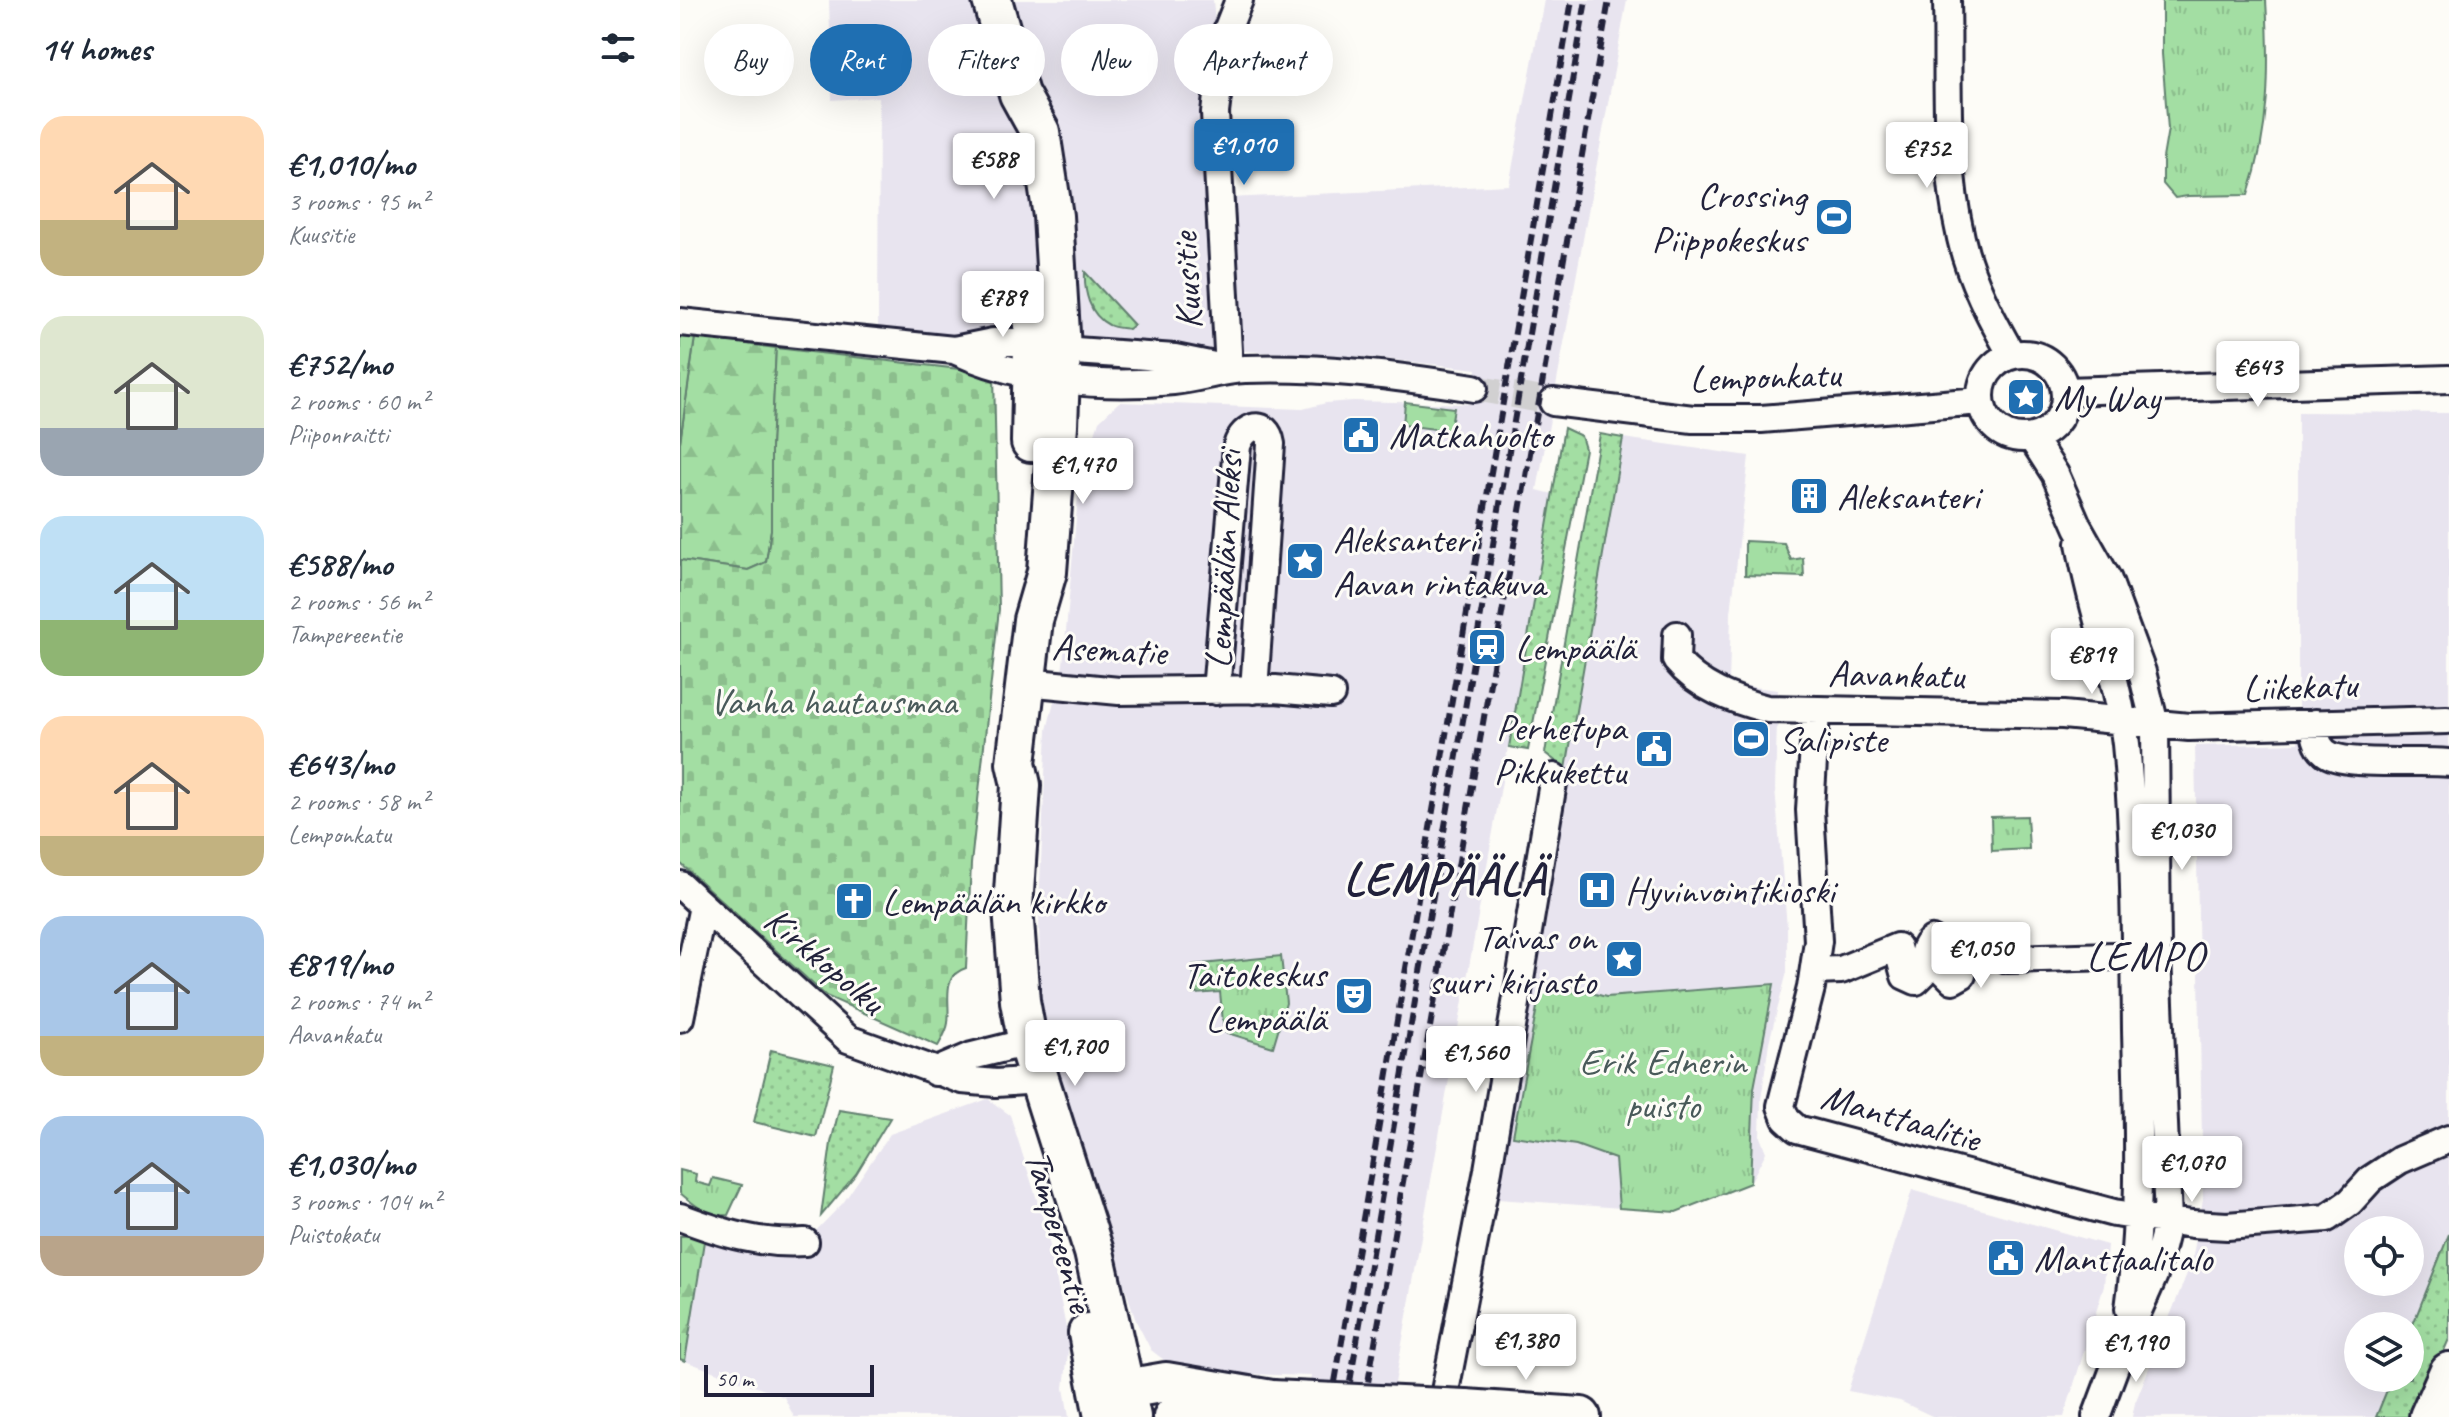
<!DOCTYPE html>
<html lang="en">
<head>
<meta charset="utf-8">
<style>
  :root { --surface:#fff; --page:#f6f6f7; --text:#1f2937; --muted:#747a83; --accent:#1f6fb2 }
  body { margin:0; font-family:Caveat,sans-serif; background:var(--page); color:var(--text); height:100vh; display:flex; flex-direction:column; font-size:30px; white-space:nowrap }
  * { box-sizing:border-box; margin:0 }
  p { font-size:26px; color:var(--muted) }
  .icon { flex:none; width:44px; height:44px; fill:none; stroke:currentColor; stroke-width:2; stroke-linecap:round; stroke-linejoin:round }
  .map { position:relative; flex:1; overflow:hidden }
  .panel { display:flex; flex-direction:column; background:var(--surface); width:680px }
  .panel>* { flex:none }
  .banner { position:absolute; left:24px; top:24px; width:760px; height:72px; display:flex; gap:16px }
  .controls { position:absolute; left:1664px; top:1216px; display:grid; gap:16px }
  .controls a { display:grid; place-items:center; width:80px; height:80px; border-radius:50%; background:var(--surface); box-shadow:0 8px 32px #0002; font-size:40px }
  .scale { position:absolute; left:24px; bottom:20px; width:170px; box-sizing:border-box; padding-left:8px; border:4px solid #22223b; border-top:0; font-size:22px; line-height:28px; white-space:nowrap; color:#22223b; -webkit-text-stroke:6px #fdfcf7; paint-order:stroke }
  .price { position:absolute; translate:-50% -68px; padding:0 18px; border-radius:8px; background:#fff; color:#222; font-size:26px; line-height:52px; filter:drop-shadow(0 2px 4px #0008) }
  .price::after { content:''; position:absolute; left:50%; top:48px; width:24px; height:18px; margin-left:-12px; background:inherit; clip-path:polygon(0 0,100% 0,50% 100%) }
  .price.selected { background:var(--accent); color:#fff }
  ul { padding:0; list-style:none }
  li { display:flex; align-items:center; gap:24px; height:200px; padding:0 40px }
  li span { display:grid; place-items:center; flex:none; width:224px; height:160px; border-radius:24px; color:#555 }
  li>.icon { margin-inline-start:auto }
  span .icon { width:96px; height:96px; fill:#fffc; stroke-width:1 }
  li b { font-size:34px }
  h2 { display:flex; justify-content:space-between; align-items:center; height:96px; padding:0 40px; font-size:34px }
  .chip { padding:0 28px; border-radius:36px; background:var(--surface); box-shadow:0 8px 32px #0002; font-size:28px; line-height:72px }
  .chip.selected { background:var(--accent); color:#fff }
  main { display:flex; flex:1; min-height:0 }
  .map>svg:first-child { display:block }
</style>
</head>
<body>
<main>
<section class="panel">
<h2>14 homes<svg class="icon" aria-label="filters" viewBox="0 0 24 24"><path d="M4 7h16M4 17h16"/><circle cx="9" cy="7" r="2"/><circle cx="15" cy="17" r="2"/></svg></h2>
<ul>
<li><span style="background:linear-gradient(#ffd9b3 65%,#c2b280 0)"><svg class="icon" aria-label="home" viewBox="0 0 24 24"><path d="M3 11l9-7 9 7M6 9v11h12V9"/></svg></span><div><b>€1,010/mo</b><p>3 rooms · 95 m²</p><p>Kuusitie</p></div></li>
<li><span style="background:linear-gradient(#dfe7d0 70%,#9aa5b1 0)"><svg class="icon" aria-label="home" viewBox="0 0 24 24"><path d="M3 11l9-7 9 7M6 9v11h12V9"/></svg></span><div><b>€752/mo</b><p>2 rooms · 60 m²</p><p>Piiponraitti</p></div></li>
<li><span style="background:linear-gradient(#bfe0f5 65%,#8fb573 0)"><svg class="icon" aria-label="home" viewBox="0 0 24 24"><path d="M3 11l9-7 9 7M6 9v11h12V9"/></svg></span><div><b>€588/mo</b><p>2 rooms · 56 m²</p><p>Tampereentie</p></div></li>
<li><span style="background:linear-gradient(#ffd9b3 75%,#c2b280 0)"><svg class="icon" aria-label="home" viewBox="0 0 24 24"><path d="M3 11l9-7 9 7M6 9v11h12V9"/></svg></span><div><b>€643/mo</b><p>2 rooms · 58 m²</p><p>Lemponkatu</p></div></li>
<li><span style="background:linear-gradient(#a9c7e8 75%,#c2b280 0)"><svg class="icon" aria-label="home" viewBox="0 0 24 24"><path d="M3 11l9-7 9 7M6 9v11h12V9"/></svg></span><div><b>€819/mo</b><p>2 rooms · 74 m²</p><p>Aavankatu</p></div></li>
<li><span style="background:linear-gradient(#a9c7e8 75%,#b9a48a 0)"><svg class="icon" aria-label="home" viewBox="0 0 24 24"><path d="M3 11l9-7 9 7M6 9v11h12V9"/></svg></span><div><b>€1,030/mo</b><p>3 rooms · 104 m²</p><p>Puistokatu</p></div></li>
</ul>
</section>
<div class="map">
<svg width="1769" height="1417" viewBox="0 0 1769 1417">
  <defs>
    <pattern id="grass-dots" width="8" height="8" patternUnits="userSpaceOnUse" patternTransform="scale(2)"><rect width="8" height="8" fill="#a3dea3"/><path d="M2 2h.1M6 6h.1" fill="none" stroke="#8cbe8d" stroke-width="1.8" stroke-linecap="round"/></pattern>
    <pattern id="forest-firs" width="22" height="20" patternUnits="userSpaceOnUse" patternTransform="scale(2)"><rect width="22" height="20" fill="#a3dea3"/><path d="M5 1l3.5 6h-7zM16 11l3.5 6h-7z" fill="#8cbe8d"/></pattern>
    <pattern id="cemetery-stones" width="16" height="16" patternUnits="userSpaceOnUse" patternTransform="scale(2)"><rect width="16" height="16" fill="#a3dea3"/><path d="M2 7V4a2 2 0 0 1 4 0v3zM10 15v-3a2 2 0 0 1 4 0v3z" fill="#8cbe8d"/></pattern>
    <pattern id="park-tufts" width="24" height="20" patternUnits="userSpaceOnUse" patternTransform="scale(2)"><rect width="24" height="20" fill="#a3dea3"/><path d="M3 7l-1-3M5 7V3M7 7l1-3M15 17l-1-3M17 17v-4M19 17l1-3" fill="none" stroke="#8cbe8d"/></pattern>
  </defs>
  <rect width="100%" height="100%" fill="#fdfcf7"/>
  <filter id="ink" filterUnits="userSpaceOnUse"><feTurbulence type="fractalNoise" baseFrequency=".0125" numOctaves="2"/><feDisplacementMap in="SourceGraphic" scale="16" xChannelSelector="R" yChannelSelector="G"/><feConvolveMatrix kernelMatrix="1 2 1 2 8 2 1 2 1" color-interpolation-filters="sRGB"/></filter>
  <g filter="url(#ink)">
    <path fill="#e8e4ef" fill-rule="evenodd" d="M149,0h384l16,198 280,-13 35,-185h83l-90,490 16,4 -164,923h-84l6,-41 -95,-3 -52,-13 -13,-10 -15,-29 -91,-281 -5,-41 -1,-92 8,-177 16,-65 16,-180 20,-64 20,-19 184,7 23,-6 27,-2 118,3 6,-35 -111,-12 -143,-7 -48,8 -297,-25 1,-236 -47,3z
      M1618,412l151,1v821l-39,98v-6h-52v52h34l-16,39h-244l3,-14 57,-142 11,-62 -8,-453 103,-3zM1678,1230h52v52h-52z
      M943,438l126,18 -18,157 -2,71 49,6 -3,99 12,138v45l-18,70 -8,58 -1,37 6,15 -16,31 -74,29 -178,-13 68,-430z
      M308,1099l22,16 37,116 22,112 -5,45 5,29h-275l-10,-20 -99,-36 21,-134 99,15 38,-39 47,-69z
      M1232,1190l195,55 -3,41 -40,131h-130l-34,-16 -52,-10z"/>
    <path fill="url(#grass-dots)" stroke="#62806f" stroke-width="2" d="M405,272l49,53 -5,4c-6,-1 -15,-1 -20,-4 -20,-10 -25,-34 -24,-53z
      M884,428l17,8 4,13 -57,301 -19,-3z
      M920,434l23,4 -57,331 -21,-16z
      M91,1050l63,15 -18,72 -62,-15z
      M159,1110l51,8 -34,56 -35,42 10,-73z
      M1769,1234v105l-34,78h-39l16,-39h18v-46z"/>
    <path fill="url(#forest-firs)" stroke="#62806f" stroke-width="2" d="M15,337l81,11 -5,101v81l-5,32 -18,8 -68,-10v-118z
      M725,402l49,6 -4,23 -47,-6z
      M25,1235l-20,126 -5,-2v-123z"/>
    <path fill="url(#cemetery-stones)" stroke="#62806f" stroke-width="2" d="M96,348l218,25 5,236 -28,255 -5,104c-26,8 -15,33 -18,55 -1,8 -6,16 -10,23l-112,-50 -146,-133v-303l68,10 18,-8 5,-32v-81z"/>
    <path fill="url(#park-tufts)" stroke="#62806f" stroke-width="2" d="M1482,0h104c4,67 4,130 -18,195l-60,1 -13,2 -12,-14v-26l5,-29 -6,-75z
      M0,322l12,2 3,13 -15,105z
      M1065,541l39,2 7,17 12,-2 1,19 -59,-2z
      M1347,816l2,33 -37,2 -1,-34z
      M601,956l5,47 -13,44 -49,-15 -4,-40 -24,2 -3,-29z
      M879,984l47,13 168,-13 -20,104 -4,95 -74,29 -57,-4 -4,-49 -39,-14 -63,-9 28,-150z
      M0,1170l16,4 -1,8 15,4 3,-8 29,7 -14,30c-21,2 -33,-10 -48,-22z"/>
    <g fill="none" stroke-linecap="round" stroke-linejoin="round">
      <path stroke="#d1d0d1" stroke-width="26" stroke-dasharray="26 13" stroke-linecap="butt" d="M794,388l79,14"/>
      <defs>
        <path id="street" d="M1267,0c2,78 -4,161 14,238 9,41 30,80 51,117
          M0,322l274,28 39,-8h41l27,8 114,8 54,11
          M274,350c67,31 146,38 219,31 24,-2 47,-11 72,-12 77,-3 153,7 229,19
          M1301 396a42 42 0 1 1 84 0a42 42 0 1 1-84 0Z
          M549,369l-14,-256 9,-75 15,-38
          M1385,391l384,-12
          M873,402l140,17h68l220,-18
          M1352,438l23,36 23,53 30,53 34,92 13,53 2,230 11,265 -14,55 -29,65 -29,77
          M1400,543c11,68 38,132 46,201 9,95 9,191 10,286 2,94 6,185 -7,279
          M997,635l-1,25c23,28 57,40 91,49l296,6 126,12 258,-7
          M346,682l93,9 156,-2 56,5
          M536,691l21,-245c6,-21 30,-28 34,-2l-17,246
          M1136,712l-6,98 8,131 -7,47 -30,118 5,13 11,10 317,84 78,11 35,2 100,-8 23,-16 21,-23 29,-19 49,-21
          M1635,723c0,11 1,22 10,29 17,16 97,7 124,11
          M0,885l168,154 114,41 34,3 44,-3
          M1134,971l27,-1 56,-23 8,29 11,5 8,-8c0,-11 -4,-26 8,-33l8,5 3,25 10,10 9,-5 2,-21c12,-13 31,-2 43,5l143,-4
          M0,1018l23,-112
          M255,1072l37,-16 56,-14
          M0,1217c42,16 80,28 125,25
          M760,1417l48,-247 66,-393"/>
        <path id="secondary" d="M312,0l27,94 21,38 13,84 8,134 -3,75 -11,147 -14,48 -17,143 5,22 -8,123 7,93 8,43 66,208 37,165
          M351,442l3,-146
          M408,1333l16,84
          M422,1393l64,-11 106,18
          M785,1409l116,8
          M493,1417l72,-13
          M1749,1417l20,-45"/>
      </defs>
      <use href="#street" stroke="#22223b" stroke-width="32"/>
      <use href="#secondary" stroke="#22223b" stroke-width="44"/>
      <use href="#street" stroke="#fdfcf7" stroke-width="26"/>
      <use href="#secondary" stroke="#fdfcf7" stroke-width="38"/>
      <path stroke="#22223b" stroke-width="6" stroke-dasharray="12 6" stroke-linecap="butt" d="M649,1417l243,-1417
        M664,1417l242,-1417
        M682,1417l247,-1417"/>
      <defs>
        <path id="secondary-bridge" d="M592,1400l193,9"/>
      </defs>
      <use href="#secondary-bridge" stroke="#22223b" stroke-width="44" stroke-linecap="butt"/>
      <use href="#secondary-bridge" stroke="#fdfcf7" stroke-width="38"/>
    </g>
  </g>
  <defs>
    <symbol id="stadium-square" viewBox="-11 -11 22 22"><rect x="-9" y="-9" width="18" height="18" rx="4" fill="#1f6fb2" stroke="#fdfcf7"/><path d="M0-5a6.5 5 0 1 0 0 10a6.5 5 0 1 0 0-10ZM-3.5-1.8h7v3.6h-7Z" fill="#fff"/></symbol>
    <symbol id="sight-square" viewBox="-11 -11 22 22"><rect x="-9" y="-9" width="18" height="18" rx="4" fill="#1f6fb2" stroke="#fdfcf7"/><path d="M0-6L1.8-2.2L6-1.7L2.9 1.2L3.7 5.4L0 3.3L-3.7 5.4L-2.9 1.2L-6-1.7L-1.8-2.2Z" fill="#fff"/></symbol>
    <symbol id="civic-square" viewBox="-11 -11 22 22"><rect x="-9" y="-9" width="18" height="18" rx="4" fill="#1f6fb2" stroke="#fdfcf7"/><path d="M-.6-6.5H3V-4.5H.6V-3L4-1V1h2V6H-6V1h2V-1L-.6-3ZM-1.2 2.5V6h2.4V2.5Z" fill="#fff"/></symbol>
    <symbol id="building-square" viewBox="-11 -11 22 22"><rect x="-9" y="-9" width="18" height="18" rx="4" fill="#1f6fb2" stroke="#fdfcf7"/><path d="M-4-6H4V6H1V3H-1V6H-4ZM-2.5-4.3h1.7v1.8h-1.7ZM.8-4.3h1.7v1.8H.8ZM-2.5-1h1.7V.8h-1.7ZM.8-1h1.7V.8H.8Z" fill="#fff"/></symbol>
    <symbol id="station-square" viewBox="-11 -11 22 22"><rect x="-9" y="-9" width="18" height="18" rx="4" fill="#1f6fb2" stroke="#fdfcf7"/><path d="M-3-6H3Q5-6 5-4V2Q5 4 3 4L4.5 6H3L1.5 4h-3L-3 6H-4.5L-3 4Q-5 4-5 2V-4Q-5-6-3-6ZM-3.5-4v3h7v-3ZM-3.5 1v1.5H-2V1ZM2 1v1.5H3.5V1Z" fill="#fff"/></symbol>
    <symbol id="hospital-square" viewBox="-11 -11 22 22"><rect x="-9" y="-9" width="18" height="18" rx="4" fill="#1f6fb2" stroke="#fdfcf7"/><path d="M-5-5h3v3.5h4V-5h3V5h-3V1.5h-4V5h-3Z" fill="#fff"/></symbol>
    <symbol id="church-square" viewBox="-11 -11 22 22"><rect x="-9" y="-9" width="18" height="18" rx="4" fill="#1f6fb2" stroke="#fdfcf7"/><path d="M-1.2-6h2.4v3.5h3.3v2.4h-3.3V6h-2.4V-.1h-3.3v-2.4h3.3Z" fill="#fff"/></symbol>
    <symbol id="theatre-square" viewBox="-11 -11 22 22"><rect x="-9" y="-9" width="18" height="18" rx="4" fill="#1f6fb2" stroke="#fdfcf7"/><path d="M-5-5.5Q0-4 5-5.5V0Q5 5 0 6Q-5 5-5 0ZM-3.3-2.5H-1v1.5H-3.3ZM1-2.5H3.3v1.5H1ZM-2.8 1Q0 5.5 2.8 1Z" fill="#fff"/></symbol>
  </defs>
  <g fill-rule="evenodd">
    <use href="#stadium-square" x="1132" y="195" width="44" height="44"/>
    <use href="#sight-square" x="1324" y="375" width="44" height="44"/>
    <use href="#civic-square" x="659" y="413" width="44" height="44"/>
    <use href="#building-square" x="1107" y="474" width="44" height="44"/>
    <use href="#sight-square" x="603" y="539" width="44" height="44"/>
    <use href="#station-square" x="785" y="625" width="44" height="44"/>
    <use href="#stadium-square" x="1049" y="717" width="44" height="44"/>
    <use href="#civic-square" x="952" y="727" width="44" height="44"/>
    <use href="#hospital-square" x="895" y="868" width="44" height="44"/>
    <use href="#church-square" x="152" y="879" width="44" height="44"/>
    <use href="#sight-square" x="922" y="937" width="44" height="44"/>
    <use href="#theatre-square" x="652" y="974" width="44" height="44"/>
    <use href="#civic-square" x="1304" y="1236" width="44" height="44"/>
  </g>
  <g text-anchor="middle" stroke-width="6" stroke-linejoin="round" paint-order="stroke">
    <g font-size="38" fill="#22223b" stroke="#fdfcf7" text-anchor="start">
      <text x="1126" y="208" text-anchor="end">Crossing<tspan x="1126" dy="44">Piippokeskus</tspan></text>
      <text x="1374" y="410">My Way</text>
      <text x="709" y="448">Matkahuolto</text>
      <text x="1157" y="509">Aleksanteri</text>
      <text x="653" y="552">Aleksanteri<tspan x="653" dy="44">Aavan rintakuva</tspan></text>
      <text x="835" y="660">Lempäälä</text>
      <text x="946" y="740" text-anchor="end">Perhetupa<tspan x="946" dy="44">Pikkukettu</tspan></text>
      <text x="1099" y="752">Salipiste</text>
      <text x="945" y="903">Hyvinvointikioski</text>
      <text x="202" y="914">Lempäälän kirkko</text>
      <text x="916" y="950" text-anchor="end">Taivas on<tspan x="916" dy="44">suuri kirjasto</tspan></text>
      <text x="646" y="987" text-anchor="end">Taitokeskus<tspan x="646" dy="44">Lempäälä</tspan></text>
      <text x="1354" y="1271">Manttaalitalo</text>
    </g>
    <g font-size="38" fill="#22223b" stroke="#fdfcf7">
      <text transform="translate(506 281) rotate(-93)" y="13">Kuusitie</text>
      <text transform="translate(1085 376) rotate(-2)" y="13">Lemponkatu</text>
      <text transform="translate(543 559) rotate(-87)" y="13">Lempäälän Aleksi</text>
      <text transform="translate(429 649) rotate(3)" y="13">Asematie</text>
      <text transform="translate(1216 674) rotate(1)" y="13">Aavankatu</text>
      <text transform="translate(1620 686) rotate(-2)" y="13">Liikekatu</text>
      <text transform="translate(145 960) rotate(40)" y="13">Kirkkopolku</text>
      <text transform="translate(1221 1117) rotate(16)" y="13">Manttaalitie</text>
      <text transform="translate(380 1231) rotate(74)" y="13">Tampereentie</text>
    </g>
    <g font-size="38" fill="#495a5a" stroke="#fdfcf7">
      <text x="153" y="714">Vanha hautausmaa</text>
      <text x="983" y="1074">Erik Ednerin<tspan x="983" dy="44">puisto</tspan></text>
    </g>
    <g font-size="42" letter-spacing="2" fill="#22223b" stroke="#fdfcf7">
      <text x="1466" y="970">LEMPO</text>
    </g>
    <g font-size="46" font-weight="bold" letter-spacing="2" fill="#22223b" stroke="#fdfcf7">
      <text x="765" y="894">LEMPÄÄLÄ</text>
    </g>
  </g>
</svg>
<div class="controls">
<a><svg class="icon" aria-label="locate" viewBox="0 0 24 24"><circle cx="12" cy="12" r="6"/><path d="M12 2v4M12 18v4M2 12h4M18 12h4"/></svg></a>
<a><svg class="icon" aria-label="layers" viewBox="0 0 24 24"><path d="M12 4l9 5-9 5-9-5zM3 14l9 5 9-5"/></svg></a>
</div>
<div class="scale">50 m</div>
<b class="price selected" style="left:564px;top:187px">€1,010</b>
<b class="price" style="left:1247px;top:190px">€752</b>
<b class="price" style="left:314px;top:201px">€588</b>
<b class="price" style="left:323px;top:339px">€789</b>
<b class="price" style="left:1578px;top:409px">€643</b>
<b class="price" style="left:403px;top:506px">€1,470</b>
<b class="price" style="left:1412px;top:696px">€819</b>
<b class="price" style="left:1502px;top:872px">€1,030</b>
<b class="price" style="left:1301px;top:990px">€1,050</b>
<b class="price" style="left:395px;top:1088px">€1,700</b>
<b class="price" style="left:796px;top:1094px">€1,560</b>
<b class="price" style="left:1512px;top:1204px">€1,070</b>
<b class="price" style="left:846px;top:1382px">€1,380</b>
<b class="price" style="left:1456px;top:1384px">€1,190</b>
<div class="banner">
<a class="chip">Buy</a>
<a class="chip selected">Rent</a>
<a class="chip">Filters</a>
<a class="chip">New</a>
<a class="chip">Apartment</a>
</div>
</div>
</main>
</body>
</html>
